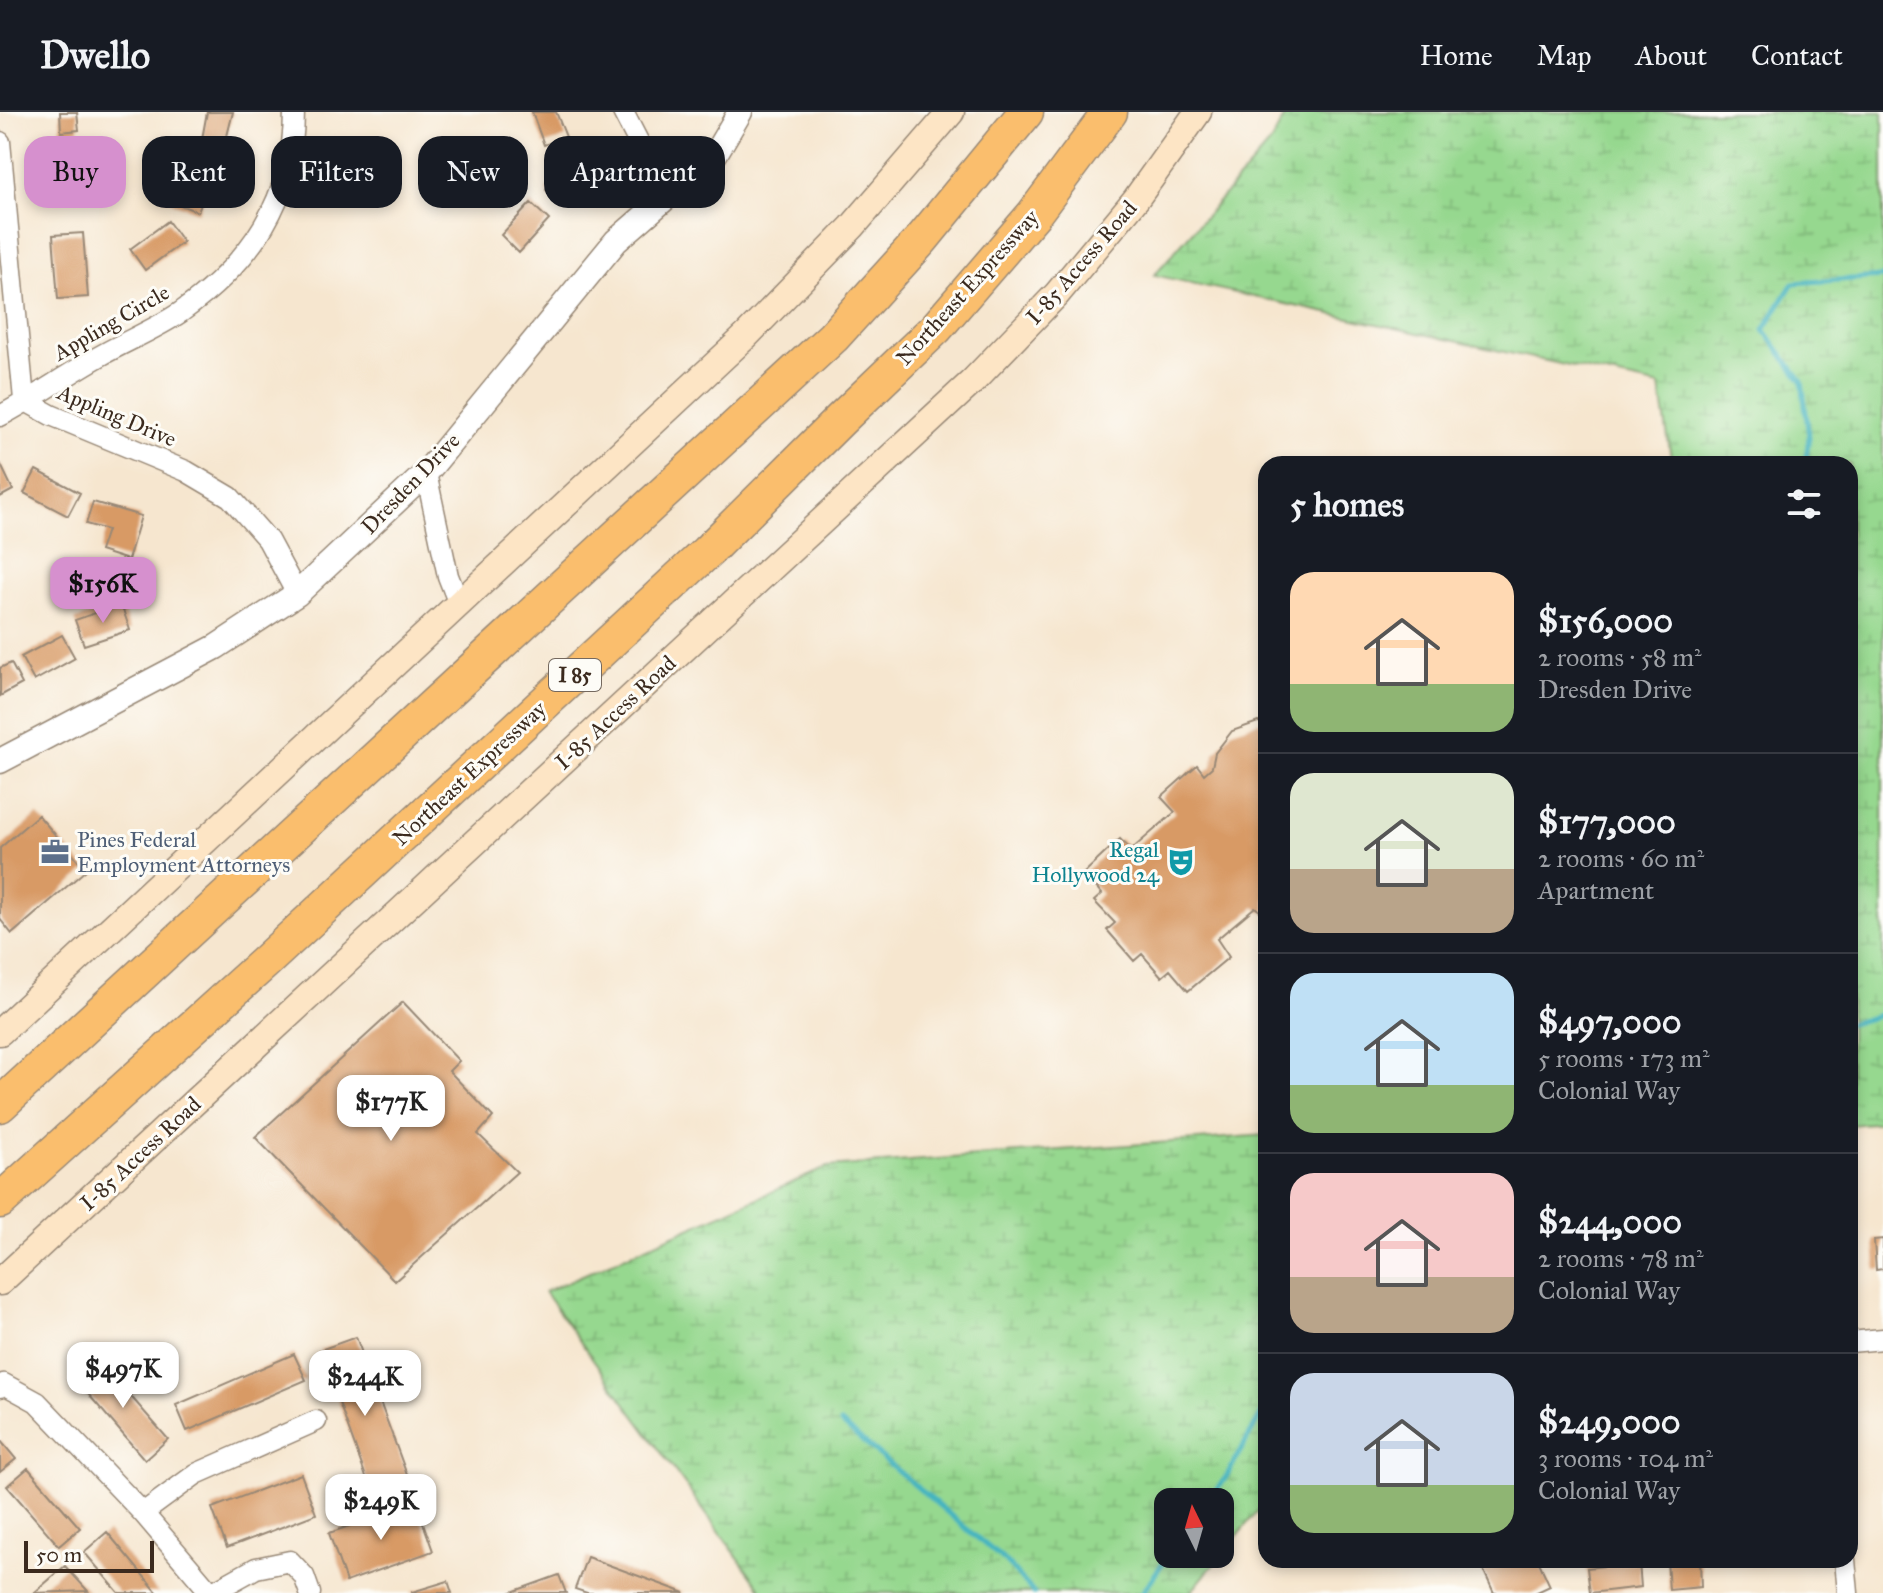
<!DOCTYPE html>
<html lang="en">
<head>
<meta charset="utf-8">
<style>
  :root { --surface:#171b24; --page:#20242c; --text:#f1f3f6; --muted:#9ea1a6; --line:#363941; --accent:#d690ce }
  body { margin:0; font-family:"IM FELL Great Primer",serif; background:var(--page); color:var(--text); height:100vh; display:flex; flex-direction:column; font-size:30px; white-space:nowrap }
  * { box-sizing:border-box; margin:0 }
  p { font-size:26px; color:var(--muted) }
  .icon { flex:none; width:44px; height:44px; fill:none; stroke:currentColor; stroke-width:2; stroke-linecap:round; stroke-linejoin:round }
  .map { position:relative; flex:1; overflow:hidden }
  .drawer { position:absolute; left:1258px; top:344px; width:600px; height:1112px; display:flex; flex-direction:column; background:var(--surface); border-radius:24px; box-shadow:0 4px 12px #0003 }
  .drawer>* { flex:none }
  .banner { position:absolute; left:24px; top:24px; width:760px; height:72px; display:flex; gap:16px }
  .needle { width:52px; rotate:355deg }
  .fabs { position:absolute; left:1154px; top:1376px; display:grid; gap:16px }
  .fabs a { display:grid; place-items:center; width:80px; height:80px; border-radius:16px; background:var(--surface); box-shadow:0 4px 12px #0003; font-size:40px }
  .scale { position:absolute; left:24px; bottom:20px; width:130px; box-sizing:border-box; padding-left:8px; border:4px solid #3b2a1e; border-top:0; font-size:22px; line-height:28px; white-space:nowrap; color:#3b2a1e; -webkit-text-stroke:6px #fdfcf7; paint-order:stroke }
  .price { position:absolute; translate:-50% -68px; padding:0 18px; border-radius:16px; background:#fff; color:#222; font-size:26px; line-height:52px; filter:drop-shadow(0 2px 4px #0008) }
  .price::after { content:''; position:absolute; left:50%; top:48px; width:24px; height:18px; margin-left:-12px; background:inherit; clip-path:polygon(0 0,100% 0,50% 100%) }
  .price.active { background:var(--accent); color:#111 }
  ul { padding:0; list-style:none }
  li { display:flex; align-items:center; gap:24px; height:200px; padding:0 32px }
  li+li { border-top:2px solid var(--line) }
  li span { display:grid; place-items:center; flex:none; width:224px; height:160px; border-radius:24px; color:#555 }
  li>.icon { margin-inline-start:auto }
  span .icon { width:96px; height:96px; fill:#fffc; stroke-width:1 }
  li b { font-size:34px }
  h2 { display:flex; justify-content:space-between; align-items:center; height:96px; padding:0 32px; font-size:34px }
  .tag { padding:0 28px; border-radius:24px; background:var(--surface); box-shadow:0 4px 12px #0003; font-size:28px; line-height:72px }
  .tag.active { background:var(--accent); color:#111 }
  header { display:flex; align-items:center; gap:48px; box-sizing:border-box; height:112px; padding:0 40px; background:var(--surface); border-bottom:2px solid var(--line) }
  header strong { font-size:38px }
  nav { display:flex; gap:44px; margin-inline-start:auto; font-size:28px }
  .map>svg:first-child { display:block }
</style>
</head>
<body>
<header>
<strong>Dwello</strong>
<nav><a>Home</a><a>Map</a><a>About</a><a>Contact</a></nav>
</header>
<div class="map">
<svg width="1883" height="1481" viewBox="0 0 1883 1481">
  <defs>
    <pattern id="wetland-marsh" width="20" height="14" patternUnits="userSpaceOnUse" patternTransform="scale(2)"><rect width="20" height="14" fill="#96d88f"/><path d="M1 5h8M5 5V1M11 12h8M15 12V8" fill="none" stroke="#82ba7b"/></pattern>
  </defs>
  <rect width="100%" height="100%" fill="#fdfcf7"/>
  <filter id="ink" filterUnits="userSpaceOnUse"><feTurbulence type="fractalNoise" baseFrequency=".0125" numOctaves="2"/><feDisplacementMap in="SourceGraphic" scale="16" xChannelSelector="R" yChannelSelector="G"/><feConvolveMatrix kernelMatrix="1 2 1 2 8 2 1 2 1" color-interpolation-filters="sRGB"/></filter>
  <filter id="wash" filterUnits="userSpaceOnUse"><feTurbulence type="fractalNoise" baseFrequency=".006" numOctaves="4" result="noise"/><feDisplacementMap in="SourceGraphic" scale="32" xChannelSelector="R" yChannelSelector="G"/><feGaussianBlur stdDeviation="1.8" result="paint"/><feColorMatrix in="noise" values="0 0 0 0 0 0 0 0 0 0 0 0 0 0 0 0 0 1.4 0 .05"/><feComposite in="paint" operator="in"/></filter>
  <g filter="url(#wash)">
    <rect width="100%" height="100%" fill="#f6e6cf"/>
    <path fill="url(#wetland-marsh)" stroke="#688156" stroke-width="2" fill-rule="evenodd" d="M1287,0h596v1010l-33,3v-661h-178l-12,-78 -506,-111 117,-133z
      M1266,1023v366l-76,92h-426l-220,-301 284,-125zM1168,1390h52v52h-52z"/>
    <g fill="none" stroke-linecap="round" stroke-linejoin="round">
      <path stroke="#45b4c0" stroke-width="5" d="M1805,352l4,-27 -7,-56 -38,-51 29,-47 90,-6
        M1850,912l33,-10
        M841,1311l165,139 28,31
        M1208,1390l18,-25 40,-71
        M1142,1481l27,-39"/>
    </g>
    <g id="blocks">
      <path fill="#d89a65" d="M60,0h17l2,18 -18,2z
        M207,0h26l-8,32 -23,-5z
        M532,0h24l10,25 -22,8z
        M69,30l3,49 -23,1 -4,-48z
        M336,33l27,5 -7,47 -27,-5z
        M569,33l13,13 3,-3 17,18 -39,35 -17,-18 19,-18 -11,-13z
        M193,47l22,9 -17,44 -36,-14 11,-25 12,5z
        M531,91l18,17 -30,33 -18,-18z
        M168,109l15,21 -38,28 -15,-21z
        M83,121l5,64 -30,2 -5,-64z
        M0,351l13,27 -13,7z
        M36,358l44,23 -12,23 -44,-23z
        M93,390l48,14 -13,44 -28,-9 7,-21 -21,-6z
        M121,492l9,26 -46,15 -9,-25z
        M62,523l13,23 -41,23 -13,-24z
        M11,551l11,21 -22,12v-28z
        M1258,610l8,1v186l-4,4 -7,-6 -38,32 12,18 -41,34 -18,-21 -8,7 -20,-23 -8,7 -27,-31 8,-7 -21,-22 8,-7 -18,-21 36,-34 11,11 44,-38 -14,-15 36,-32 7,9 8,-7 3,-14 17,-22z
        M38,703l48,55 -74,64 -12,-15v-71z
        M403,890l56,59 -10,10 44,46 -15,17 39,38 -122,109 -140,-144z
        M1883,1127v30l-7,1 -2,-30z
        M356,1225l55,149 -37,13 -54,-149z
        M294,1242l12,26 -119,51 -11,-26z
        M100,1249l68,78 -23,21 -68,-79z
        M0,1328l16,19 -16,13z
        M28,1356l52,60 -21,18 -52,-60z
        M301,1362l15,40 -89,34 -15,-40z
        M416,1391l17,48 -87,31 -17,-49z
        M107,1420l51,61h-39l-35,-41z
        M587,1445l98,36h-98l-12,-4z
        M1498,1448h40l12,26 -15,7h-41l-12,-26z
        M1667,1448h33l1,27 -32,3z
        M1639,1450l2,25 -51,6 -3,-25z
        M65,1454l23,25 -54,2z
        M559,1463l7,18h-57z
        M448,1469l4,12h-40v-1z"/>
    </g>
  </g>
  <g filter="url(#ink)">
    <use href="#blocks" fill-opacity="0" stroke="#988876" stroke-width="2"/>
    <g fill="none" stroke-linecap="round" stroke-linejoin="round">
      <defs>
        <path id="minor" d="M623,0l17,33 42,38
          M0,30l24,258 27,15 135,56 44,26 38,43 29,54
          M0,304c34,-18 66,-41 100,-60 26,-15 56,-27 81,-44 70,-50 113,-113 113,-200
          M426,361l22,103 11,28
          M1850,1230l33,-3
          M0,1275l4,-3 33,18 106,111 68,80
          M143,1401l53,-39 120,-53
          M1845,1448l3,33
          M211,1481l45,-25 34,-7 14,15 6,17"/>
        <path id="tertiary" d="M0,649l216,-114 81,-53 129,-121 190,-232 98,-85 26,-44"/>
        <path id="secondary" d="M0,920l747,-697 105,-108 99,-115
          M0,1170l972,-900 85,-88 79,-95 62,-87"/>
        <path id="motorway" d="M0,993l833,-768 89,-98 104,-127
          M0,1089l264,-238 443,-411 134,-133 95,-91 98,-114 76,-102"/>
      </defs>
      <use href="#minor" stroke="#988876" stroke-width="23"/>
      <use href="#tertiary" stroke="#988876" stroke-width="27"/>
      <use href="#secondary" stroke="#988876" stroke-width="29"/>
      <use href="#motorway" stroke="#988876" stroke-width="37"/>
      <use href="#minor" stroke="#fff" stroke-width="20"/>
      <use href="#tertiary" stroke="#fff" stroke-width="24"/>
      <use href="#secondary" stroke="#fde5c5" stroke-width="26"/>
      <use href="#motorway" stroke="#fabe6d" stroke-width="34"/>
    </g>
  </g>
  <defs>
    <symbol id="office-bare" viewBox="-9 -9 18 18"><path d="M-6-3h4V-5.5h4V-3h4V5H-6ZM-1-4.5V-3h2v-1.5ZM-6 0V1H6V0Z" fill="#5c6f8a" stroke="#fdfcf7" stroke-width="2.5" paint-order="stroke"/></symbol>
    <symbol id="theatre-bare" viewBox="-9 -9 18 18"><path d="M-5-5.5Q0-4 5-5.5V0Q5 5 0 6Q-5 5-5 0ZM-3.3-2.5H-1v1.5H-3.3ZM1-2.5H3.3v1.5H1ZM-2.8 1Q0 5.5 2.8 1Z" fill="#0f9aa8" stroke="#fdfcf7" stroke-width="2.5" paint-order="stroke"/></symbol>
  </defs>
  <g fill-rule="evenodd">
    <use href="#office-bare" x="35" y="720" width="40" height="40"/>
    <use href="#theatre-bare" x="1161" y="730" width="40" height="40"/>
  </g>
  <g text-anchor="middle" stroke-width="6" stroke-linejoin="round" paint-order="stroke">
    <rect fill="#fdfcf7" stroke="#75695f" stroke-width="2" x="549" y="547" width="52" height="32" rx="6"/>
    <g font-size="20" font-weight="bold" fill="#3b2a1e">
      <text x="575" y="570">I 85</text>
    </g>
    <g font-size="22" fill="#3b2a1e" stroke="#fdfcf7">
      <text transform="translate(1081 150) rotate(-49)" y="8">I-85 Access Road</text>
      <text transform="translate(967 175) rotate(-48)" y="8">Northeast Expressway</text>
      <text transform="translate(111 210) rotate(-30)" y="8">Appling Circle</text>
      <text transform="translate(117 303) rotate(23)" y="8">Appling Drive</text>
      <text transform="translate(410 371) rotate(-46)" y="8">Dresden Drive</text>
      <text transform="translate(615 600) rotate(-43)" y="8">I-85 Access Road</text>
      <text transform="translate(469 661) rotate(-43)" y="8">Northeast Expressway</text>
      <text transform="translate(140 1041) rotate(-43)" y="8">I-85 Access Road</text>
    </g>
    <g font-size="22" fill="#4e5e75" stroke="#fdfcf7" text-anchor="start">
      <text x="77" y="735">Pines Federal<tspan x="77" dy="25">Employment Attorneys</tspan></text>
    </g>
    <g font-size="22" fill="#0d838f" stroke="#fdfcf7" text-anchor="end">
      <text x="1159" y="745">Regal<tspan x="1159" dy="25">Hollywood 24</tspan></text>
    </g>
  </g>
</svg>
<div class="fabs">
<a><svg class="needle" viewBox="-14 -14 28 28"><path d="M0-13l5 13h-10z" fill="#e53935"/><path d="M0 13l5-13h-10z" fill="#9ea1a6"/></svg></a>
</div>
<div class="scale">50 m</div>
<b class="price active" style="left:103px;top:513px">$156K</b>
<b class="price" style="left:391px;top:1031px">$177K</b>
<b class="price" style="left:123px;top:1298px">$497K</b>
<b class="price" style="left:365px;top:1306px">$244K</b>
<b class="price" style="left:381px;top:1430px">$249K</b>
<div class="banner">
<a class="tag active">Buy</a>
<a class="tag">Rent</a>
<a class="tag">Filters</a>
<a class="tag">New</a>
<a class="tag">Apartment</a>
</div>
<section class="drawer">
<h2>5 homes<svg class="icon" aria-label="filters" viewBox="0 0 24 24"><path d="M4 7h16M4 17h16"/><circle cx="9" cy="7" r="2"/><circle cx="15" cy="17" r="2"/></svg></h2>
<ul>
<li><span style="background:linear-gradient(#ffd9b3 70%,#8fb573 0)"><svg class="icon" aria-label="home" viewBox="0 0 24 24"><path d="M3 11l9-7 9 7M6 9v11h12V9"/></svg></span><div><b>$156,000</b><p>2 rooms · 58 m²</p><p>Dresden Drive</p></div></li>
<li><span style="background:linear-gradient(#dfe7d0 60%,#b9a48a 0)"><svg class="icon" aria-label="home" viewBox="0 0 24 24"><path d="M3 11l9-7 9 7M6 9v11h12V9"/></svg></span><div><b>$177,000</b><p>2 rooms · 60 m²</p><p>Apartment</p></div></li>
<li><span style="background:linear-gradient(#bfe0f5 70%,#8fb573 0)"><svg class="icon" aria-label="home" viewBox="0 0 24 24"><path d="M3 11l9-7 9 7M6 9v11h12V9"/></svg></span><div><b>$497,000</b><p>5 rooms · 173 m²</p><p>Colonial Way</p></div></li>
<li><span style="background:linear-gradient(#f6c9c9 65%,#b9a48a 0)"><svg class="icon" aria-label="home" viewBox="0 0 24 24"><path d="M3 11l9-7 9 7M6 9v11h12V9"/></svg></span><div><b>$244,000</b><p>2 rooms · 78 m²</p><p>Colonial Way</p></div></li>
<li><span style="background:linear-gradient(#c9d6e8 70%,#8fb573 0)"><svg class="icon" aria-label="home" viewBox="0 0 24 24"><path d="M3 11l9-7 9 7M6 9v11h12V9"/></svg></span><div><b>$249,000</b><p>3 rooms · 104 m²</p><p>Colonial Way</p></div></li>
</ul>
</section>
</div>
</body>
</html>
